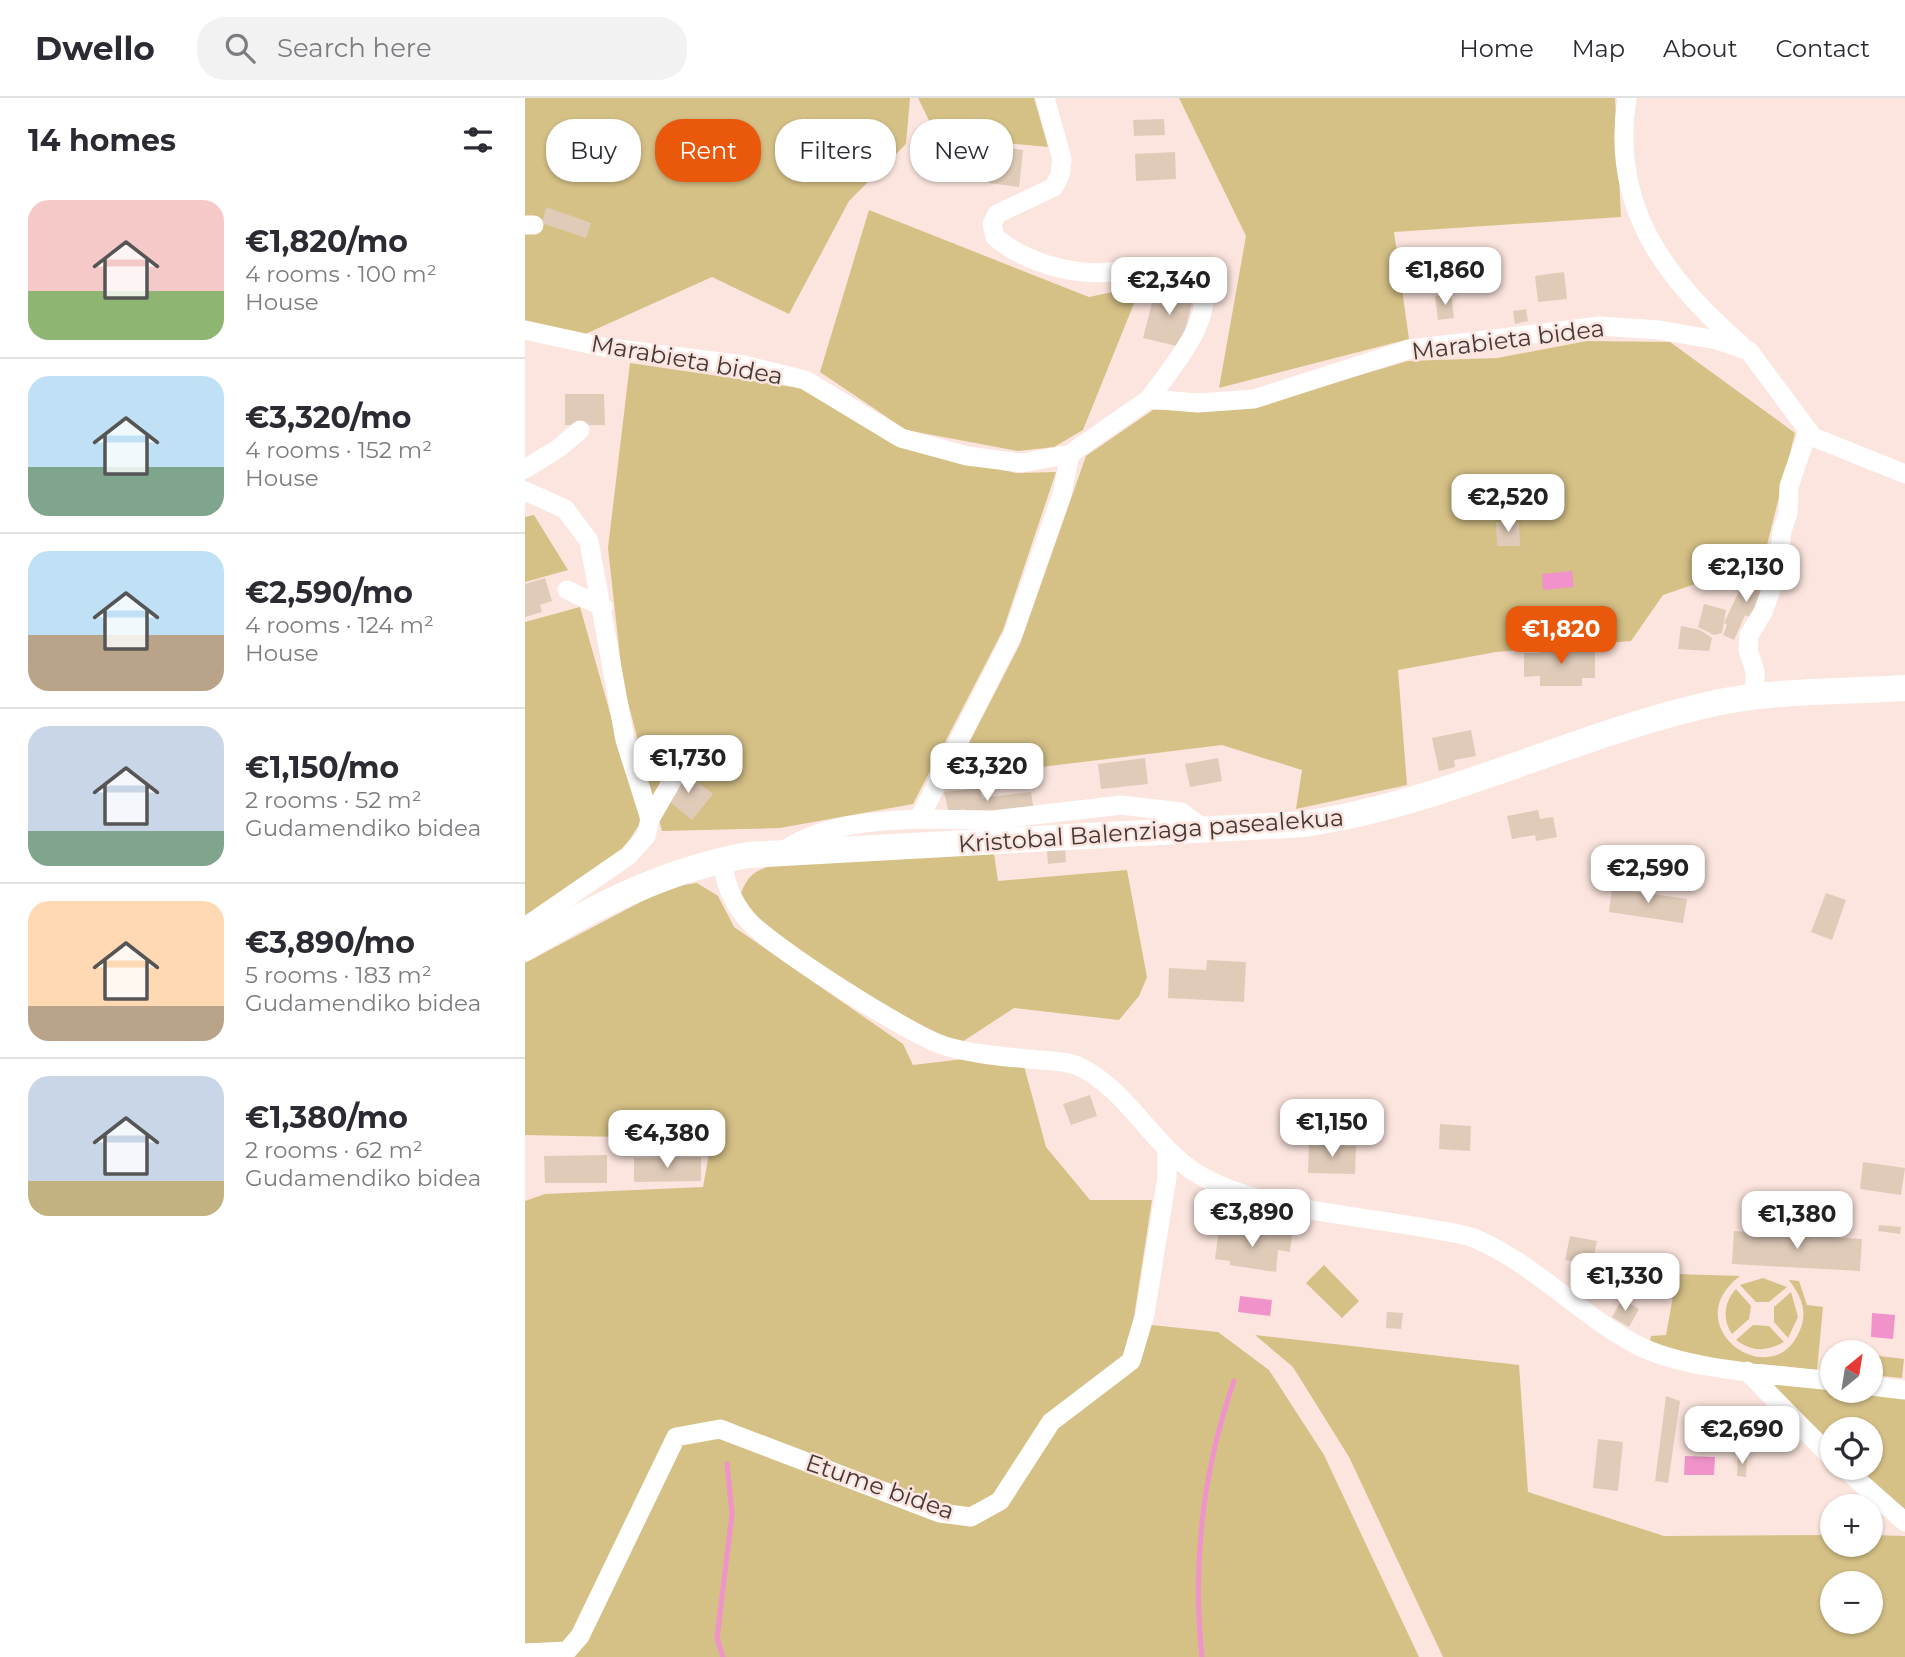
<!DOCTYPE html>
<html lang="en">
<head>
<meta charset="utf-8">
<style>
  :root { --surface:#fff; --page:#f2f2f3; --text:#2b2b33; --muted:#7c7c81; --line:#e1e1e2; --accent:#ea580c }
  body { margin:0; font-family:Montserrat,sans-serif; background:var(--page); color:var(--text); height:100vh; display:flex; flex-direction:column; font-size:26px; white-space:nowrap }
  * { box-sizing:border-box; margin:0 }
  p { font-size:23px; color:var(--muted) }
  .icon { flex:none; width:38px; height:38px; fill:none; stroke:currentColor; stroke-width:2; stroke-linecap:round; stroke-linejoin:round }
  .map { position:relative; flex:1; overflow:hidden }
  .details { display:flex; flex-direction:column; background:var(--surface); width:525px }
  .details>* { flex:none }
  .hud { position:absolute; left:21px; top:21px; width:665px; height:63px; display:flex; gap:14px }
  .needle { width:46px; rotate:30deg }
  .controls { position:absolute; left:1295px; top:1242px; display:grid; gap:14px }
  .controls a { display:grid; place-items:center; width:63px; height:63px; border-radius:50%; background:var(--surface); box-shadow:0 2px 5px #0004; font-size:35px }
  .price { position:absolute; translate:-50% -60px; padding:0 16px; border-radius:14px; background:#fff; color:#222; font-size:23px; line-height:46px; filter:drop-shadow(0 2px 4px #0008) }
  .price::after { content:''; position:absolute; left:50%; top:42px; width:21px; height:16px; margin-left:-10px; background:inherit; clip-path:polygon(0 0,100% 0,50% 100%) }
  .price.current { background:var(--accent); color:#fff }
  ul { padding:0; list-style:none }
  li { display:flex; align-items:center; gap:21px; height:175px; padding:0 28px }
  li+li { border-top:2px solid var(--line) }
  li span { display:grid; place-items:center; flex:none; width:196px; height:140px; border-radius:21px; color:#555 }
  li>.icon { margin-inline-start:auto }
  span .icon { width:84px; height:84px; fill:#fffc; stroke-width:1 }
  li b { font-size:30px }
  h2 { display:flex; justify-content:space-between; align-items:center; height:84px; padding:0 28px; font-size:30px }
  .chip { padding:0 24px; border-radius:28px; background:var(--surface); box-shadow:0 2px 5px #0004; font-size:24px; line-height:63px }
  .chip.current { background:var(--accent); color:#fff }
  header { display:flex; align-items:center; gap:42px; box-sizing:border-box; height:98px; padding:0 35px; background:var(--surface); border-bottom:2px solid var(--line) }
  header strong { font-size:33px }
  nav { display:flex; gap:38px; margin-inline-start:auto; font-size:24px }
  .search { width:490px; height:63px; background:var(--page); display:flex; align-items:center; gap:18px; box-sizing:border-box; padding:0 24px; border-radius:28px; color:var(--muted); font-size:26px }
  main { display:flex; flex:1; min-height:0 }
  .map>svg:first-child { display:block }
</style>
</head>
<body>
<header>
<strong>Dwello</strong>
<div class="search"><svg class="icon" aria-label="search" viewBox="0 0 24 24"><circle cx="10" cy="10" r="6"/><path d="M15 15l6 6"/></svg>Search here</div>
<nav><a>Home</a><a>Map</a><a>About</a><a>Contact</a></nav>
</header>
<main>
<section class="details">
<h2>14 homes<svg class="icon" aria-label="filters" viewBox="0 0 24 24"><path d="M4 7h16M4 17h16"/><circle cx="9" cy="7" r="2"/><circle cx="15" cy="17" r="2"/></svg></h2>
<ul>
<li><span style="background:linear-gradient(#f6c9c9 65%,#8fb573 0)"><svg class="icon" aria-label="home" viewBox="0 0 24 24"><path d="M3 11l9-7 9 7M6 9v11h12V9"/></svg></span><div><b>€1,820/mo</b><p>4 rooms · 100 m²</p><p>House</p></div></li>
<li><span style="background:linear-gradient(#bfe0f5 65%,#7fa58c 0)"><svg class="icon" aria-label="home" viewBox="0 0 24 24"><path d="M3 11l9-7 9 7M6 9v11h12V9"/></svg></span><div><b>€3,320/mo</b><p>4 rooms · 152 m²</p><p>House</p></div></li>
<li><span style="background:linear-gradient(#bfe0f5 60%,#b9a48a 0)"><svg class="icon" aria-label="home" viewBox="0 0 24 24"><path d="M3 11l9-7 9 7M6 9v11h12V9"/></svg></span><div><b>€2,590/mo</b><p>4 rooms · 124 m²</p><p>House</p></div></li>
<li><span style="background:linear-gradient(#c9d6e8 75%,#7fa58c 0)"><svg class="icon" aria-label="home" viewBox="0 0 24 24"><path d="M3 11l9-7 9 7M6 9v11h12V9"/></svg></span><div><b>€1,150/mo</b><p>2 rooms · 52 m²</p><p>Gudamendiko bidea</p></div></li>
<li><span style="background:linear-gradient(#ffd9b3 75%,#b9a48a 0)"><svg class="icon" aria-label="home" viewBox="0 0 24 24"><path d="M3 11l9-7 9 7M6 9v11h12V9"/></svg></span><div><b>€3,890/mo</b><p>5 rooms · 183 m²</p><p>Gudamendiko bidea</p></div></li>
<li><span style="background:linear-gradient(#c9d6e8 75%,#c2b280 0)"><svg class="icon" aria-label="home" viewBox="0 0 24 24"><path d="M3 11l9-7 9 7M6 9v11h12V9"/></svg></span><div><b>€1,380/mo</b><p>2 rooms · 62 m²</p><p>Gudamendiko bidea</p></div></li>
</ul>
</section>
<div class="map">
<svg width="1380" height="1559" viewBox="0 0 1380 1559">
  <rect width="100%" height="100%" fill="#fce5de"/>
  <path fill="#d5c086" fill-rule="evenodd" d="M0,0h385l-4,46 -57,57 -60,113 -77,-37 -129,58 -58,-12z
    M393,0h116l14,49 -111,-10z
    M654,0h436l6,119 -227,15 15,107 -190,49 27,-152z
    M344,112l220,87 52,-11 -58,144 -29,17 -36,4 -112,-21 -86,-58z
    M1062,243l83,1 125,91 -32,128 -100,34 -32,46 -135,11 -98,18 9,115 -111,24 6,-39 -80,-25 -271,33 69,-134 66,-188 67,-46 98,-3 157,-46 89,-3z
    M105,265l170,25 97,58 119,27 40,-1 -53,158 -90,174 -133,24 -118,3 -39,-147 -15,-136z
    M9,417l34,55 -43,12v-65z
    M55,509l61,215 -17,26 -99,70v-296z
    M469,755l4,28 129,-11 20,107 -8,19 -20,24 -105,-12 -52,34c-61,-15 -140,-77 -195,-113l-16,-14 -10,-22c7,-17 13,-22 30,-27z
    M172,785l21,13 16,31 169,117 10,21 51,-6 60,7 22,81 44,53h62l-19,123 85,9 51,38 55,85 95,202h-894v-456l20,-7 158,-7 8,-44 -90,-6 -96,-2v-172l144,-76z
    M799,1167l35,36 -17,17 -36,-35z
    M1152,1176l63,2c-66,50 33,121 60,54 8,-19 1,-34 -11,-50l10,1 8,24 16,2 -6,63c-46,-6 -128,-8 -167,-29l1,-5 15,-1z
    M1238,1180l24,9 -18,15h-13l-16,-17z
    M1211,1191l15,17 -2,13 -17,15c-10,-15 -8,-32 4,-45z
    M1266,1194l7,25 -10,21 -14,-16v-15z
    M1228,1227l16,1 15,16c-18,10 -31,10 -48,-2z
    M730,1237l264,30 9,127 136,44 168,-1v10h39v-10l34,1v121h-462l-94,-200 -56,-90zM1307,1486h39v38h-39z
    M1346,1257l33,4 -2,19 -31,-3z
    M1241,1282l139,19v114l-47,-45h13v-38h-39v13z"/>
  <path fill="#ef93ca" d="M1047,473l2,16 -31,3 -1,-16z
    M715,1198l32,4 -2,16 -32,-4z
    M1347,1215l23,2 -2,24 -22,-2z
    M1160,1358l30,1 -1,18h-30z"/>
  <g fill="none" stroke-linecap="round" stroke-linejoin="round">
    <path stroke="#ef93ca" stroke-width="5" d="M198,1559l-6,-19 15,-124 -5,-50
      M677,1559c-10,-95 1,-187 32,-276"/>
  </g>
  <path fill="#e0cbb9" d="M639,21l1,16 -31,1 -1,-16z
    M468,48l30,4 -4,37 -31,-4z
    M650,54l1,27 -40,2 -1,-27z
    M21,109l45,16 -5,15 -44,-15z
    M1039,174l3,27 -29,3 -3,-26z
    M639,189l30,7 -13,53 -38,-9 10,-39 7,2z
    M926,196l3,24 -16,2 -3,-24z
    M1001,211l2,12 -13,3 -2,-13z
    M40,296h39l1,31h-40z
    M971,424h23l1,24h-23z
    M1229,472l13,2v13l-13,34 -9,-4 -11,25 -11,-5 4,-10 -3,-2 17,-36 11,5z
    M20,480l7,23 -12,4 2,7 -17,5v-33z
    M1179,506l22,6 -4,23 -8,2 -16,-8z
    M1156,528l19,4 12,8 -3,13 -31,-2z
    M1015,549h55v31h-13v8h-42v-10l-16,1v-24h16z
    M946,632l5,26 -22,4 1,7 -16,4 -7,-33z
    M620,660l3,26 -47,5 -3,-25z
    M693,660l4,23 -32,6 -5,-23z
    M159,673l29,23 -21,26 -28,-23z
    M455,690l2,10 49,-6 3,19 -68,6 -2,-8 -15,5 -5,-22z
    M1013,712l2,9 13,-2 4,20 -21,4 -1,-6 -23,4 -5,-23z
    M540,751l1,13 -18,2 -1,-13z
    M1087,790l75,11 -4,24 -74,-11z
    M1301,795l20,7 -14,40 -21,-8z
    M682,862l39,2 -2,40 -76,-4 1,-30 37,2z
    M565,997l7,21 -26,9 -8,-21z
    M915,1026l31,2 -1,25 -31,-2z
    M784,1046l47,2 -1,28 -47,-1z
    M82,1057v28h-62l-1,-27z
    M176,1059v24l-67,1v-24z
    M1338,1064l42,6 -4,27 -41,-6z
    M1354,1127l22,2 -1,7 -22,-3z
    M694,1131l42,6 1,-4 30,4 -2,17 -12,-2 -2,22 -46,-7v-4l-15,-2z
    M1209,1133l128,8 -2,32 -128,-7z
    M1045,1138l27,5 -5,23 -27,-4z
    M1097,1201l17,10 -10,18 -17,-10z
    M862,1214l16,1 -2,16 -15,-1z
    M1141,1298l14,5 -12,82 -13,-2z
    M1073,1341l25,3 -5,49 -25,-3z
    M1213,1357h9l-1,22 -9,-1z"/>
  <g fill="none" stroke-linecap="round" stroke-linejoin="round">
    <path stroke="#fff" stroke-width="19" d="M520,0l17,61 -2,16 -6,12 -57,27 -5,10 3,13c29,25 77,39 116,35 31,-3 61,-11 90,3 16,44 -28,90 -52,124
      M1102,0c-17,107 36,179 113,246
      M0,127h9
      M0,232l78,17 141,18 61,15 96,58 66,18 55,7 48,-9 79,-55 49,4 56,-4 156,-50 190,-23 59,4 58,10 32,11 64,86 92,37
      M545,356l-8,40 -49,140 -94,185 74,1 128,-15 60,7 26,19
      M0,371l34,-21 21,-18
      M0,393l40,18 24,32 36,199 25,79 -4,17 -18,20 -103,71
      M42,492l36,17
      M1230,600v-27l-7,-21 1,-15 14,-23 14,-39 5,-42 6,-18 1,-27 19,-55
      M125,721l26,-45
      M258,753c40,-27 89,-30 136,-32
      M197,762c3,22 9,40 24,58 22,27 165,118 199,128 31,9 63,11 95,14 12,1 26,1 38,6 49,23 73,78 118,107 58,36 157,42 224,54 18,4 39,5 56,12 59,25 105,77 161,106 51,26 138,29 195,36
      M1222,1273l85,87
      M1346,1288l34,4
      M1319,1370l61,54
      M0,1555l42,-2 13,-15 96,-199 44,-8 220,84 31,4 29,-16 51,-79 80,-61 14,-47 22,-137v-27"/>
    <path stroke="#fff" stroke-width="26" d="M0,850c70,-42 143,-79 223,-93l556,-31c144,-21 274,-92 416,-122 60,-12 124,-10 185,-14"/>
  </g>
  <g text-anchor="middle" stroke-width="5" stroke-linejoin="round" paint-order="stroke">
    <g font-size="24" fill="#453936" stroke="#fce5de">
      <text transform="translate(983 242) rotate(-7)" y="8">Marabieta bidea</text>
      <text transform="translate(162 262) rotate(10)" y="8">Marabieta bidea</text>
      <text transform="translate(626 733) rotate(-4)" y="8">Kristobal Balenziaga pasealekua</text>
      <text transform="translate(355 1389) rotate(19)" y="8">Etume bidea</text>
    </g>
  </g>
</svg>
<div class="controls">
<a><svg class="needle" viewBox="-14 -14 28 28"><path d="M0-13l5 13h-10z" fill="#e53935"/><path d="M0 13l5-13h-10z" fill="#7c7c81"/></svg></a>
<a><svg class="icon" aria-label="locate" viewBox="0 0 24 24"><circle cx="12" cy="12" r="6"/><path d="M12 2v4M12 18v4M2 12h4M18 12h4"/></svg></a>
<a>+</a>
<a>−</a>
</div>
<b class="price" style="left:920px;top:209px">€1,860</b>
<b class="price" style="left:644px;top:219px">€2,340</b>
<b class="price" style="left:983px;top:436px">€2,520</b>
<b class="price" style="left:1221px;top:506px">€2,130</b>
<b class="price current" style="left:1036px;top:568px">€1,820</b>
<b class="price" style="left:163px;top:697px">€1,730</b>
<b class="price" style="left:462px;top:705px">€3,320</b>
<b class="price" style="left:1123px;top:807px">€2,590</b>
<b class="price" style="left:807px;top:1061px">€1,150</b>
<b class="price" style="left:142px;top:1072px">€4,380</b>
<b class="price" style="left:727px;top:1151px">€3,890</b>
<b class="price" style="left:1272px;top:1153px">€1,380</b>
<b class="price" style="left:1100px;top:1215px">€1,330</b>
<b class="price" style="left:1217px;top:1368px">€2,690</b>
<div class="hud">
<a class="chip">Buy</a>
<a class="chip current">Rent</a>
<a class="chip">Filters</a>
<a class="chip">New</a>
</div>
</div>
</main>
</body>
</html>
